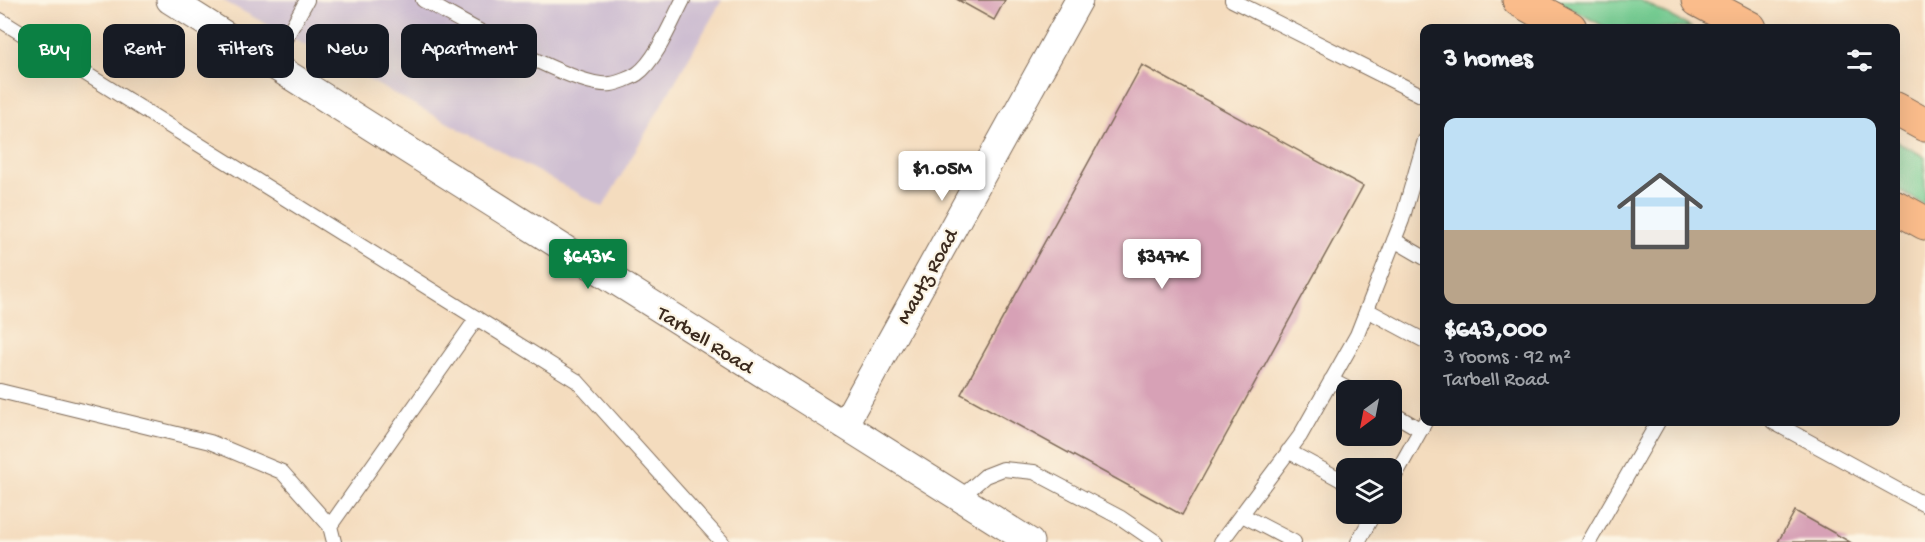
<!DOCTYPE html>
<html lang="en">
<head>
<meta charset="utf-8">
<style>
  :root { --surface:#171b24; --page:#242831; --text:#f1f3f6; --muted:#9ea1a6; --line:#363941; --accent:#0b8043 }
  body { margin:0; font-family:"Gochi Hand",sans-serif; background:var(--page); color:var(--text); height:100vh; display:flex; flex-direction:column; font-size:22px; white-space:nowrap }
  * { box-sizing:border-box; margin:0 }
  p { font-size:20px; color:var(--muted) }
  .icon { flex:none; width:33px; height:33px; fill:none; stroke:currentColor; stroke-width:2; stroke-linecap:round; stroke-linejoin:round }
  .map { position:relative; flex:1; overflow:hidden }
  .panel { position:absolute; left:1420px; top:24px; width:480px; height:402px; display:flex; flex-direction:column; background:var(--surface); border-radius:12px; box-shadow:0 6px 24px #0002 }
  .panel>* { flex:none }
  .banner { position:absolute; left:18px; top:24px; width:570px; height:54px; display:flex; gap:12px }
  .needle { width:39px; rotate:212deg }
  .tools { position:absolute; left:1336px; top:380px; display:grid; gap:12px }
  .tools a { display:grid; place-items:center; width:66px; height:66px; border-radius:12px; background:var(--surface); box-shadow:0 6px 24px #0002; font-size:30px }
  .price { position:absolute; translate:-50% -51px; padding:0 14px; border-radius:6px; background:#fff; color:#222; font-size:20px; line-height:39px; filter:drop-shadow(0 2px 3px #0008) }
  .price::after { content:''; position:absolute; left:50%; top:36px; width:18px; height:14px; margin-left:-9px; background:inherit; clip-path:polygon(0 0,100% 0,50% 100%) }
  .price.on { background:var(--accent); color:#fff }
  ul { padding:0; list-style:none }
  li { display:grid; align-content:center; gap:12px; height:318px; padding:0 24px }
  li+li { border-top:2px solid var(--line) }
  li span { display:grid; place-items:center; height:186px; border-radius:12px; color:#555 }
  li>.icon { margin-inline-start:auto }
  span .icon { width:108px; height:108px; fill:#fffc; stroke-width:1 }
  li b { font-size:26px }
  h2 { display:flex; justify-content:space-between; align-items:center; height:72px; padding:0 24px; font-size:26px }
  .chip { padding:0 21px; border-radius:12px; background:var(--surface); box-shadow:0 6px 24px #0002; font-size:21px; line-height:54px }
  .chip.on { background:var(--accent); color:#fff }
  .map>svg:first-child { display:block }
</style>
</head>
<body>
<div class="map">
<svg width="1925" height="542" viewBox="0 0 1925 542">
  <rect width="100%" height="100%" fill="#fcf5e5"/>
  <filter id="ink" filterUnits="userSpaceOnUse"><feTurbulence type="fractalNoise" baseFrequency=".0167" numOctaves="2"/><feDisplacementMap in="SourceGraphic" scale="12" xChannelSelector="R" yChannelSelector="G"/><feConvolveMatrix kernelMatrix="1 2 1 2 8 2 1 2 1" color-interpolation-filters="sRGB"/></filter>
  <filter id="wash" filterUnits="userSpaceOnUse"><feTurbulence type="fractalNoise" baseFrequency=".008" numOctaves="4" result="noise"/><feDisplacementMap in="SourceGraphic" scale="24" xChannelSelector="R" yChannelSelector="G"/><feGaussianBlur stdDeviation="1.35" result="paint"/><feColorMatrix in="noise" values="0 0 0 0 0 0 0 0 0 0 0 0 0 0 0 0 0 1.4 0 .05"/><feComposite in="paint" operator="in"/></filter>
  <g filter="url(#wash)">
    <rect width="100%" height="100%" fill="#f4dcbe"/>
    <path fill="#cebed1" d="M222,0h500l-119,207z"/>
    <path fill="#74cc92" stroke="#587b58" stroke-width="1.5" d="M1555,0h85l52,28h-85z
      M1896,141l29,16v48l-29,-16z"/>
    <g id="blocks">
      <path fill="#d7a1b6" d="M958,0h47l-11,20z
        M1142,65l221,121 -181,329 -221,-121z
        M1795,511l55,31h-72z"/>
    </g>
  </g>
  <g filter="url(#ink)">
    <use href="#blocks" fill-opacity="0" stroke="#7c6856" stroke-width="1.5"/>
    <g fill="none" stroke-linecap="round" stroke-linejoin="round">
      <defs>
        <path id="lane" d="M423,0c36,19 154,90 188,84 7,-1 20,-6 26,-10 19,-13 35,-53 46,-74
          M1232,0l193,97
          M0,20l577,361 145,161
          M271,64l36,-64
          M1394,240l31,18
          M1367,310l58,31
          M1331,380l19,10
          M0,391l210,51 72,30 48,54 4,16
          M1392,413l29,17
          M1773,422l152,83
          M1288,451l59,32
          M1392,481l33,-59
          M960,498l25,-22 18,-7 31,3 87,46 35,24
          M1242,515l52,27
          M330,526l147,-208
          M1221,542l79,-106 57,-101 45,-115 23,-80
          M1358,542l16,-29
          M1589,542l69,-120"/>
        <path id="street" d="M170,0l860,542
          M844,425l235,-425"/>
        <path id="primary" d="M1519,0l51,28
          M1698,0l52,28
          M1896,109l29,16
          M1896,207l29,16"/>
      </defs>
      <use href="#lane" stroke="#7c6856" stroke-width="16"/>
      <use href="#street" stroke="#7c6856" stroke-width="29"/>
      <use href="#primary" stroke="#7c6856" stroke-width="35"/>
      <use href="#lane" stroke="#fff" stroke-width="14"/>
      <use href="#street" stroke="#fff" stroke-width="27"/>
      <use href="#primary" stroke="#fabc8b" stroke-width="33"/>
    </g>
  </g>
  <g text-anchor="middle" stroke-width="4.5" stroke-linejoin="round" paint-order="stroke">
    <g font-size="21" fill="#3b2a1e" stroke="#fcf5e5">
      <text transform="translate(926 276) rotate(-61)" y="7">Mautz Road</text>
      <text transform="translate(706 339) rotate(32)" y="7">Tarbell Road</text>
    </g>
  </g>
</svg>
<div class="tools">
<a><svg class="needle" viewBox="-14 -14 28 28"><path d="M0-13l5 13h-10z" fill="#e53935"/><path d="M0 13l5-13h-10z" fill="#9ea1a6"/></svg></a>
<a><svg class="icon" aria-label="layers" viewBox="0 0 24 24"><path d="M12 4l9 5-9 5-9-5zM3 14l9 5 9-5"/></svg></a>
</div>
<b class="price" style="left:942px;top:202px">$1.05M</b>
<b class="price on" style="left:588px;top:290px">$643K</b>
<b class="price" style="left:1162px;top:290px">$347K</b>
<div class="banner">
<a class="chip on">Buy</a>
<a class="chip">Rent</a>
<a class="chip">Filters</a>
<a class="chip">New</a>
<a class="chip">Apartment</a>
</div>
<section class="panel">
<h2>3 homes<svg class="icon" aria-label="filters" viewBox="0 0 24 24"><path d="M4 7h16M4 17h16"/><circle cx="9" cy="7" r="2"/><circle cx="15" cy="17" r="2"/></svg></h2>
<ul>
<li><span style="background:linear-gradient(#bfe0f5 60%,#b9a48a 0)"><svg class="icon" aria-label="home" viewBox="0 0 24 24"><path d="M3 11l9-7 9 7M6 9v11h12V9"/></svg></span><div><b>$643,000</b><p>3 rooms · 92 m²</p><p>Tarbell Road</p></div></li>
</ul>
</section>
</div>
</body>
</html>
